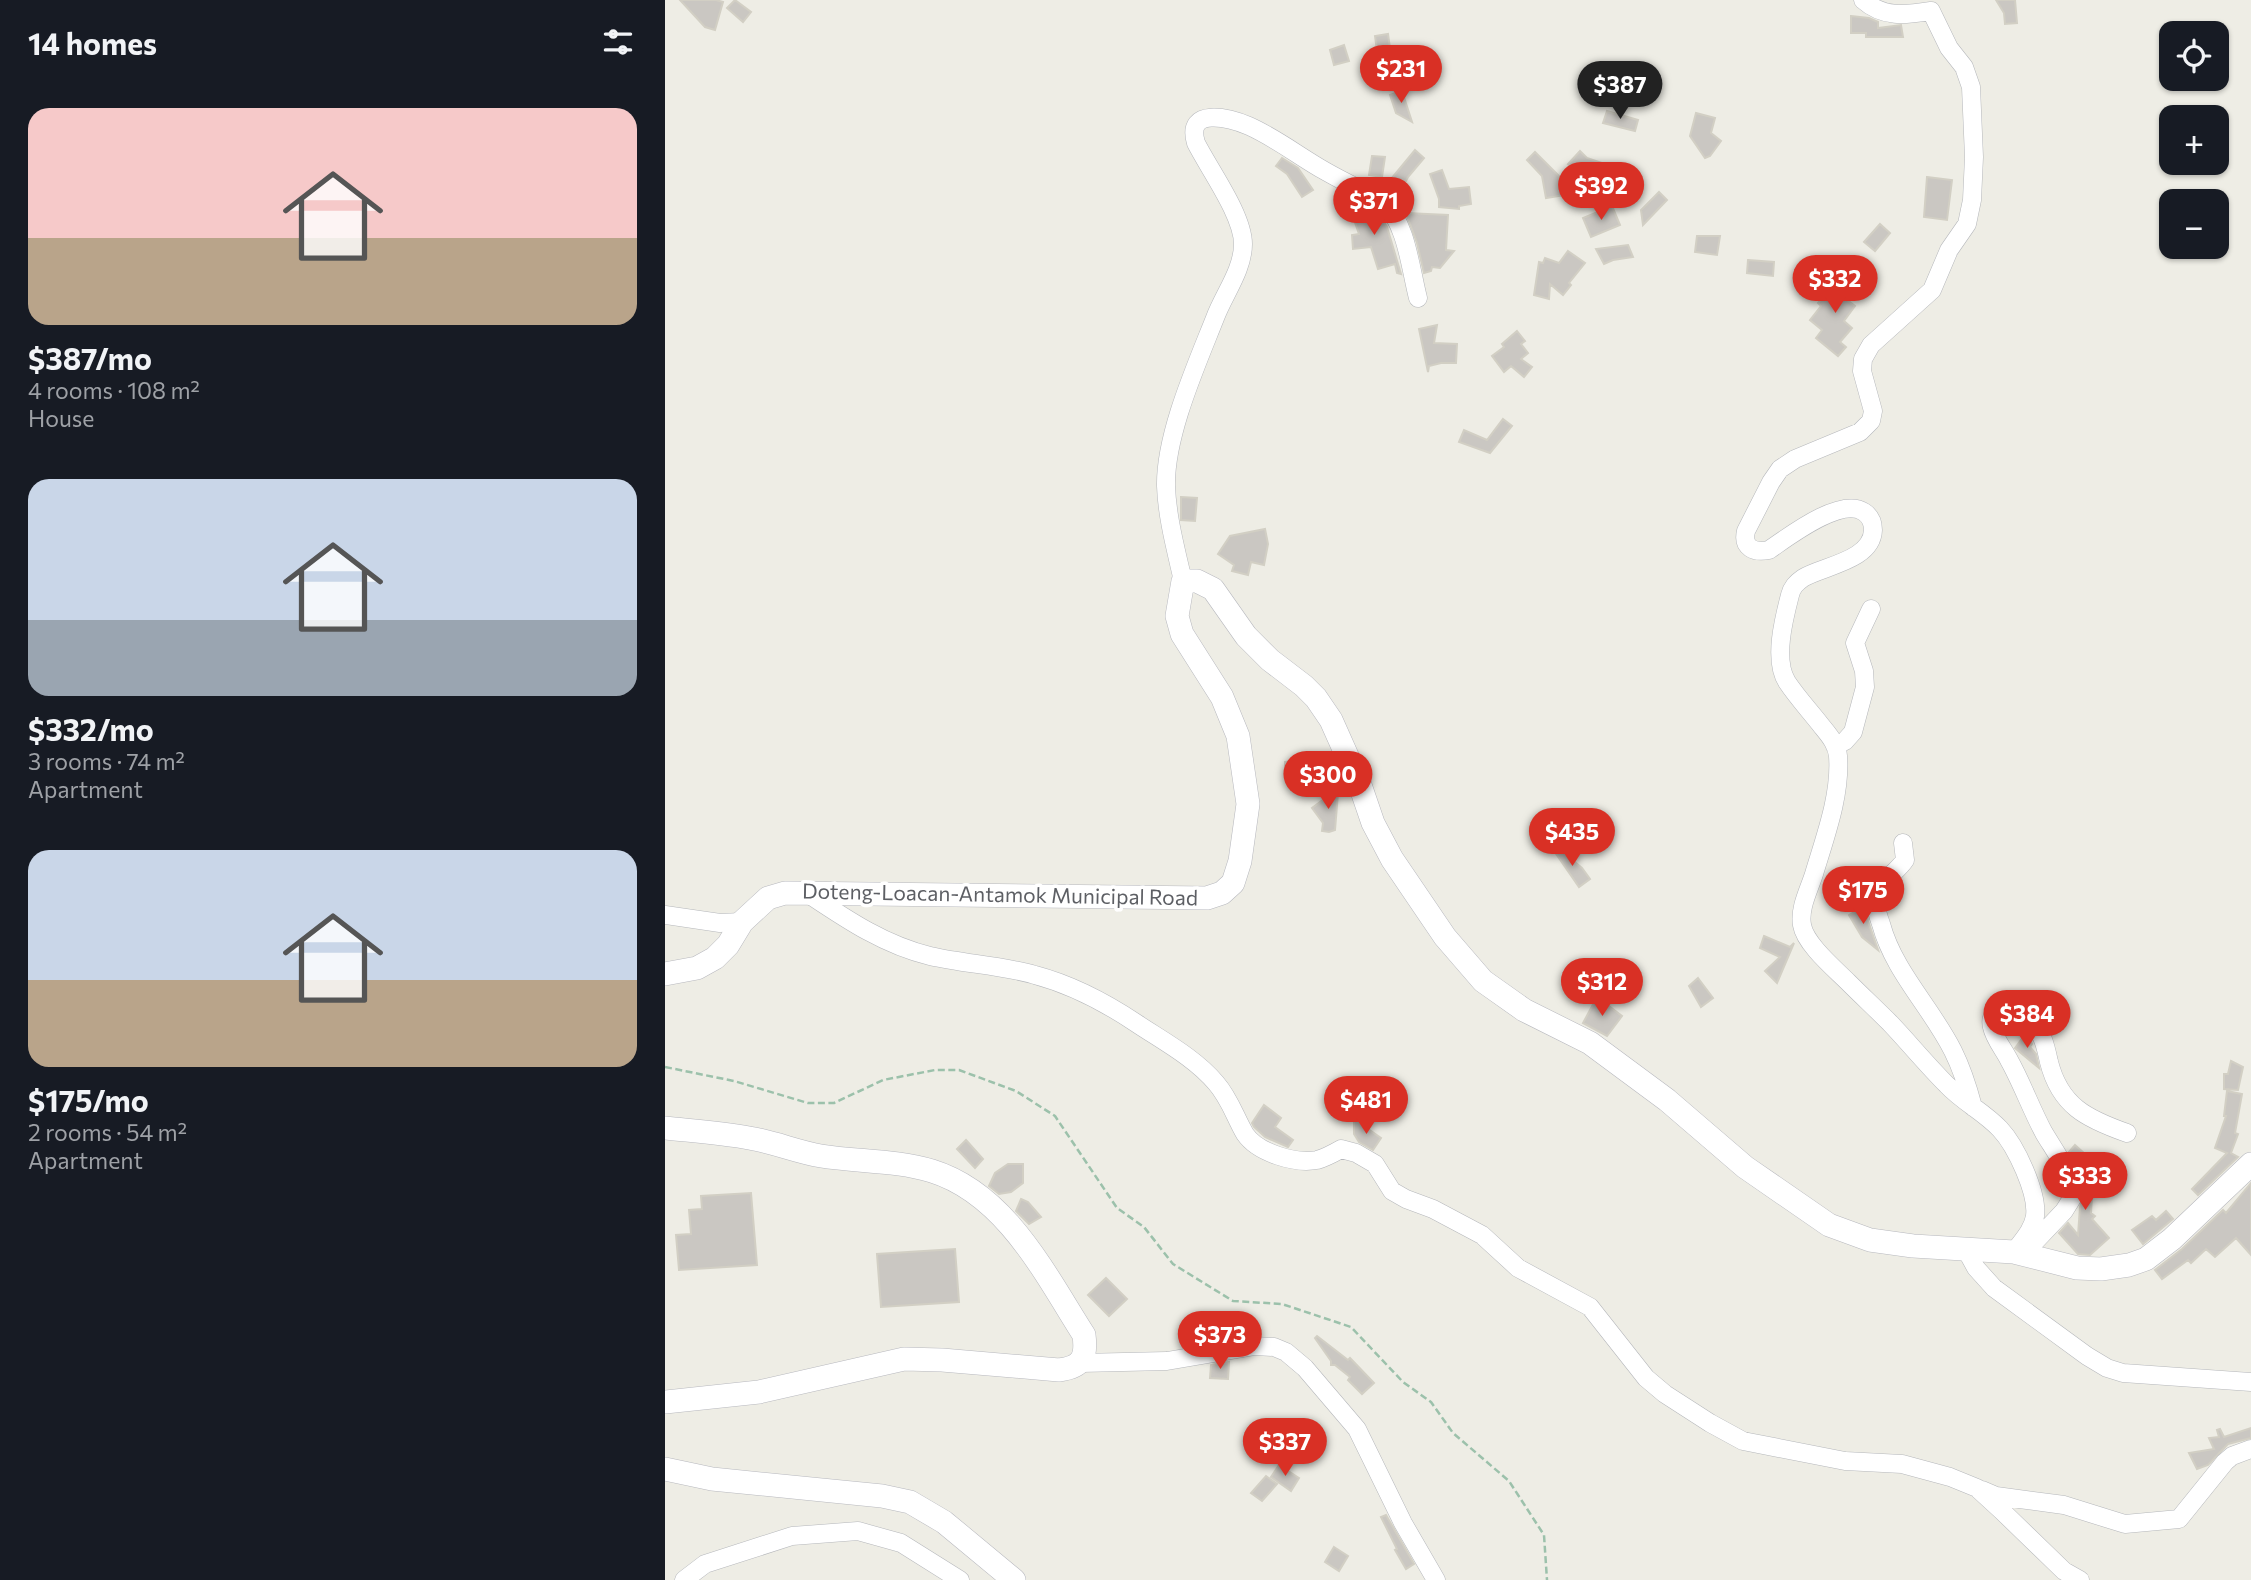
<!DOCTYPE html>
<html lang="en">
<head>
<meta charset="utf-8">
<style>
  :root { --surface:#171b24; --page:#242831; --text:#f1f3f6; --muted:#9ea1a6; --accent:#d93025 }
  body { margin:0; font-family:Commissioner,sans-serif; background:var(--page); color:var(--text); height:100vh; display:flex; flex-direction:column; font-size:26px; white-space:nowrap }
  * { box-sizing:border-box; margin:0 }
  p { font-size:23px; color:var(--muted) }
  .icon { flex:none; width:38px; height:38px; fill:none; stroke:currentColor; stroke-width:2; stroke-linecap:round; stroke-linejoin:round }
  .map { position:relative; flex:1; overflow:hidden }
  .drawer { display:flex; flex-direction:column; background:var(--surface); width:665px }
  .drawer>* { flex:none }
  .buttons { position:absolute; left:1494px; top:21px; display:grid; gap:14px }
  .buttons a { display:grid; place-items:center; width:70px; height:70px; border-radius:14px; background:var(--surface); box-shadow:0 2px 5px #0004; font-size:35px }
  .price { position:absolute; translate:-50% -60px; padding:0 16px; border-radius:24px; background:var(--accent); color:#fff; font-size:23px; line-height:46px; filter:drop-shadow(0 2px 4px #0008) }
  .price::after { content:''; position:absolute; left:50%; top:42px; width:21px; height:16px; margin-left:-10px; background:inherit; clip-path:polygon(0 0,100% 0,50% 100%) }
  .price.on { background:#222; color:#fff }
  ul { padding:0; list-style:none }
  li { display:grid; align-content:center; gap:14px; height:371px; padding:0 28px }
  li span { display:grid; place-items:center; height:217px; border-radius:21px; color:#555 }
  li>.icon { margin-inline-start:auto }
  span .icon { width:126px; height:126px; fill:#fffc; stroke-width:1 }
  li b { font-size:30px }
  h2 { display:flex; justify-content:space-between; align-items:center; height:84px; padding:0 28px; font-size:30px }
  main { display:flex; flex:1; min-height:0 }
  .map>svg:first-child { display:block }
</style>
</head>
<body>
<main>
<section class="drawer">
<h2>14 homes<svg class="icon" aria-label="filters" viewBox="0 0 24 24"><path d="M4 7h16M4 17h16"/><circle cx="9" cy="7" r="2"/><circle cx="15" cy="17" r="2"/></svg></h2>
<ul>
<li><span style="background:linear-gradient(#f6c9c9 60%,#b9a48a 0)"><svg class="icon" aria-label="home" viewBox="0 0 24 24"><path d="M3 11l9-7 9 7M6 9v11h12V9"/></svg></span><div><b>$387/mo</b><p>4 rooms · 108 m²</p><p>House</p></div></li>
<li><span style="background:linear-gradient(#c9d6e8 65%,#9aa5b1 0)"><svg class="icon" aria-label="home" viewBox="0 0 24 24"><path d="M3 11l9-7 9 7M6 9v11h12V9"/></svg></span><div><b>$332/mo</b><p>3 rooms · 74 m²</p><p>Apartment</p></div></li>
<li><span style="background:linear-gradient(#c9d6e8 60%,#b9a48a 0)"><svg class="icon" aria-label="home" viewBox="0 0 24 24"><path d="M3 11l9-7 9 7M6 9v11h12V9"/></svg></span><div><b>$175/mo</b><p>2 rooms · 54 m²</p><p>Apartment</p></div></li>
</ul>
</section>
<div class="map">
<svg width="1586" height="1580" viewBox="0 0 1586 1580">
  <rect width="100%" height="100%" fill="#eeede5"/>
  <path fill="#cac7c2" stroke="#d2cfc4" stroke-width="2" d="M15,0h36l7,2 -8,28 -10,-3z
    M70,0l16,12 -8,10 -16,-14z
    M1331,0h19l2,23 -12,1 -1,-11z
    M1186,16l18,2 9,4v6l23,-3 2,12h-37v-4h-15z
    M723,34l5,36 -13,2 -5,-36z
    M679,45l5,16 -15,4 -4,-15z
    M737,91l10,31 -16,-9 -6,-18z
    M942,111l31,9 -3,11 -32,-8z
    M1031,113l19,5 -4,15 10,8 -11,15 -5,2 -15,-22z
    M750,150l9,8 -16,19 -2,4 -15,-2z
    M915,151l7,7 24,8 -6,15 -28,-11 -9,-6z
    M870,152l27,27 3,16 -19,3 -4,-22 -15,-16z
    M707,156l13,1 -3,20 -13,-2z
    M617,158l16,10 15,22 -11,7 -15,-23 -11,-8z
    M777,170l7,19 20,-2 2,17 -12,2v3l-20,-2v-8l-9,-25z
    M1262,177l25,3 -5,40 -23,-3z
    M994,192l8,8 -24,25 -2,-15z
    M696,203l15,7 11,17 14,47 -4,-1 -2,-9 -17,5 -7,-22 -18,2 -1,-14 7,-1 -7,-20 8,-2 -2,-8z
    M947,206l8,19 -29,12 -8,-19z
    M741,213l42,2 -2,35 8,1 -14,17 -8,-1 -1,4 -7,2 -7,-30z
    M1215,224l10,9 -15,18 -11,-9z
    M1032,236h23l-3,19 -22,-3z
    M963,245l5,12 -20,3 -9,4 -8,-15z
    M903,251l17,12 -16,20 2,2 -8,10 -13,-11 -1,15 -15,-4 5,-33 4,1 2,-5 14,5z
    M1083,260l26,2 -1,14 -26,-3z
    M1189,273l7,9 -19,14 13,10 -11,15 8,7 -12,14 6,5 -8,9 -22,-18 6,-8 -12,-10 11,-14 -3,-3 9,-10z
    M772,325l-3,18 23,1 -1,19h-15l-12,3 -1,6 -9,-43z
    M852,331l8,10 -4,3 7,9 -7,6 11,8 -8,10 -13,-11 -7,6 -12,-16 12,-9 -2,-3z
    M838,419l9,7 -22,27 -31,-11 5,-12 23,10z
    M516,497l16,1 -2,23 -14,-1z
    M600,529l3,15 -4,21 -13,-3 -3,13 -16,-4 2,-6 -16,-11 12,-18z
    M639,760l3,13 -22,1v-12z
    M658,792l15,1 -3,37 -6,2 -7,-1 1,-8 -11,-15 12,-9z
    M889,845l28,23 8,11 -11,8 -27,-39z
    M1200,906l3,15 10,29 -16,-13 -13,-22z
    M1099,936l26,11 4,-4 -17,40 -12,-12 15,-14 -20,-9z
    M1033,978l15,20 -12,9 -12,-21z
    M932,997l25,19 -15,20 -24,-13z
    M1361,1033l6,11 -2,3 6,7 3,14 -24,-20z
    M1566,1061l12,6 -5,23 -14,-1v-15h4z
    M1562,1091l15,3 -7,39 3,1 -7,19 7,4 -40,38 -6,-6 35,-36 -12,-5 11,-32h-2z
    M599,1105l17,13 -6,9 18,13 -5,7 -23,-10 -11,-10 -2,-4z
    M689,1119l27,19 -8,12 -14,-8 -5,-8z
    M301,1140l17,19 -8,9 -18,-19z
    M1410,1145l10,9 -4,4 19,16 -7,7 -2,32 4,3 -3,3 17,19 -19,17 -12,-1 -19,-21 9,-10 10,12 2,-28 5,-14 -5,-19 -11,-22z
    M343,1164h15v19l-12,9 -12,2 -10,-8 6,-13z
    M1586,1183v72l-15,-17 -21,19 -9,-8 -15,14 -3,-3 -26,19 -7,-9 27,-21 41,-39 3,3z
    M86,1193l6,72 -78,5 -3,-35 15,-1 -2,-24 13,-1 -1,-13z
    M356,1199l7,3 13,15 -12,7 -13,-13z
    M1501,1211l7,8 -30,25 -11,-14 20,-14 4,4z
    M290,1249l4,53 -78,5 -4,-53z
    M441,1278l21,21 -18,17 -21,-21z
    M652,1336l31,24 2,-2 24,25 -12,11 -14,-14 2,-3 -15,-12h-4v-4l-16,-23z
    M564,1362l-1,17 -18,-1 1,-13z
    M1586,1428v10l-23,6 -20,21 -11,4 -8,-16 25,-4 -5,-11 10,-1 -2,-7 3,-1 4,8z
    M614,1465l20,13 -8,13 -20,-14z
    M601,1476l11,8 -15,17 -11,-8z
    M721,1515l28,49 -8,5 -11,-19 2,-1 -16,-32z
    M669,1547l14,9 -9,15 -14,-9z"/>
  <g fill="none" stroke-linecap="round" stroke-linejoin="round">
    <defs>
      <path id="street" d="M1198,0c20,18 42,15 68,11l18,37 15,19 7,20 3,70 -2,43 -5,24 -18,26 -17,40 -61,55 -8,14 -1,12 11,40 -2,10 -11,11 -65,27 -15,10 -9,13 -25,49c-4,17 8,22 23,19 19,-13 72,-54 95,-38 6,4 9,11 9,18 -1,31 -51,36 -70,48 -7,5 -11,9 -13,17 -6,23 -17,65 -3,87 10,15 22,28 33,42 7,9 17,19 18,32 3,39 -13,81 -24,118 -5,16 -15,34 -12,51 3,19 33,44 46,57 14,14 28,27 42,41 19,20 37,42 57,62 16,17 37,27 53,44 16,17 38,64 35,87 -2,14 -13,25 -21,36
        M518,581c-7,-31 -16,-64 -17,-95 -1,-51 30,-120 49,-168 9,-24 28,-48 28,-74 0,-29 -34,-75 -47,-101 -11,-37 34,-25 53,-17 27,12 51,31 76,45 19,11 39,20 58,30 24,24 27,66 35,97
        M1170,746l10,-5 8,-9 12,-45 -1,-16 -9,-28 16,-34
        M1238,843l2,17c-8,12 -26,22 -29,38 -1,9 2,18 5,26 13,48 50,83 72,127 9,18 15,37 20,56
        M142,893c39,26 77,52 123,63 34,8 71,9 105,19 34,9 71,28 101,48 27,18 59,35 80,60 14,16 19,34 29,51 13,19 50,30 72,26 8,-2 17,-7 24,-11l15,4 19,11 17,27 14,8 27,10 49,26 36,33 72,39 56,71 19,16 45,29 33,18 102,20 57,3 48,13 27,11 24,22 63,61 16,9
        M0,915l55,8 22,-1
        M1300,1248l11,20 18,20 93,68 20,12 16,5 128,9
        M1363,1249l36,-38 10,-16c-4,-24 -18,-42 -30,-62 -13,-24 -22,-50 -35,-73 -5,-10 -15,-22 -17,-33 -6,-24 31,-13 40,-4 11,10 14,25 17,39 11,44 38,57 78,71
        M415,1363l87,-2 88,-15 19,1 12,5 19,16 52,61 46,94 33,57
        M1317,1490l14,6 68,9 61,19 54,-5 46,-57 7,-6 19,-7
        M19,1580l21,-16 87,-28 66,-5 43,12 59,37"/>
      <path id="secondary" d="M0,974l32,-6 18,-10 13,-13 14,-23 26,-24 17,-5 422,5 15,-5 11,-10 7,-22 8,-57 -10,-68 -16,-39 -40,-63 -5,-18 6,-35h14l16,8 33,47 24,24 34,26 12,12 15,22 29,65 13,38 19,36 53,78 38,44 41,29 66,33 77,57 78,67 84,58 41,15 43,6 101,6 63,16 24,1 28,-4 17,-6 26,-20 79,-75
        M0,1128c28,3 57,5 84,10 25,4 48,14 72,18 37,6 75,4 111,15 74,23 113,103 152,164 3,23 -2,32 -25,35l-117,-10 -38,-1 -145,33 -94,10
        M0,1469l47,10 170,17 28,6 34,20 70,58"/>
    </defs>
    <use href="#street" stroke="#b5b7bb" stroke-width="19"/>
    <use href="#secondary" stroke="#b7b8be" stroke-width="24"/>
    <path stroke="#9cc1ab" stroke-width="2.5" stroke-dasharray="7 3.5" stroke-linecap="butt" d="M0,1067l69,14 74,22h26l49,-23 52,-10h24l57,21 39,25 62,92 27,19 29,37 60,37 49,3 69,23 52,55 28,20 22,31 56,48 35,54 3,45"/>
    <use href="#street" stroke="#fff" stroke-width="18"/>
    <use href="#secondary" stroke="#fff" stroke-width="23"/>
  </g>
  <g text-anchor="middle" stroke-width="7" stroke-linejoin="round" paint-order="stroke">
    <g font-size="21" fill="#5d5f64" stroke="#fff">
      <text transform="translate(335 895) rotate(1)" y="7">Doteng-Loacan-Antamok Municipal Road</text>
    </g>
  </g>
</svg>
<div class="buttons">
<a><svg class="icon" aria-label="locate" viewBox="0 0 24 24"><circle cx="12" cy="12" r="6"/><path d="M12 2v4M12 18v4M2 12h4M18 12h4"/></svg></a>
<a>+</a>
<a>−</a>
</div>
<b class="price" style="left:736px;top:105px">$231</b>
<b class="price on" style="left:955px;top:121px">$387</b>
<b class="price" style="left:936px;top:222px">$392</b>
<b class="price" style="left:709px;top:237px">$371</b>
<b class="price" style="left:1170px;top:315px">$332</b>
<b class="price" style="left:663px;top:811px">$300</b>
<b class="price" style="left:907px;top:868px">$435</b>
<b class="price" style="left:1198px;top:926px">$175</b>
<b class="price" style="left:937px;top:1018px">$312</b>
<b class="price" style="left:1362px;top:1050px">$384</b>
<b class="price" style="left:701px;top:1136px">$481</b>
<b class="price" style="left:1420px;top:1212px">$333</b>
<b class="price" style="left:555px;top:1371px">$373</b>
<b class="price" style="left:620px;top:1478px">$337</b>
</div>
</main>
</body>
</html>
